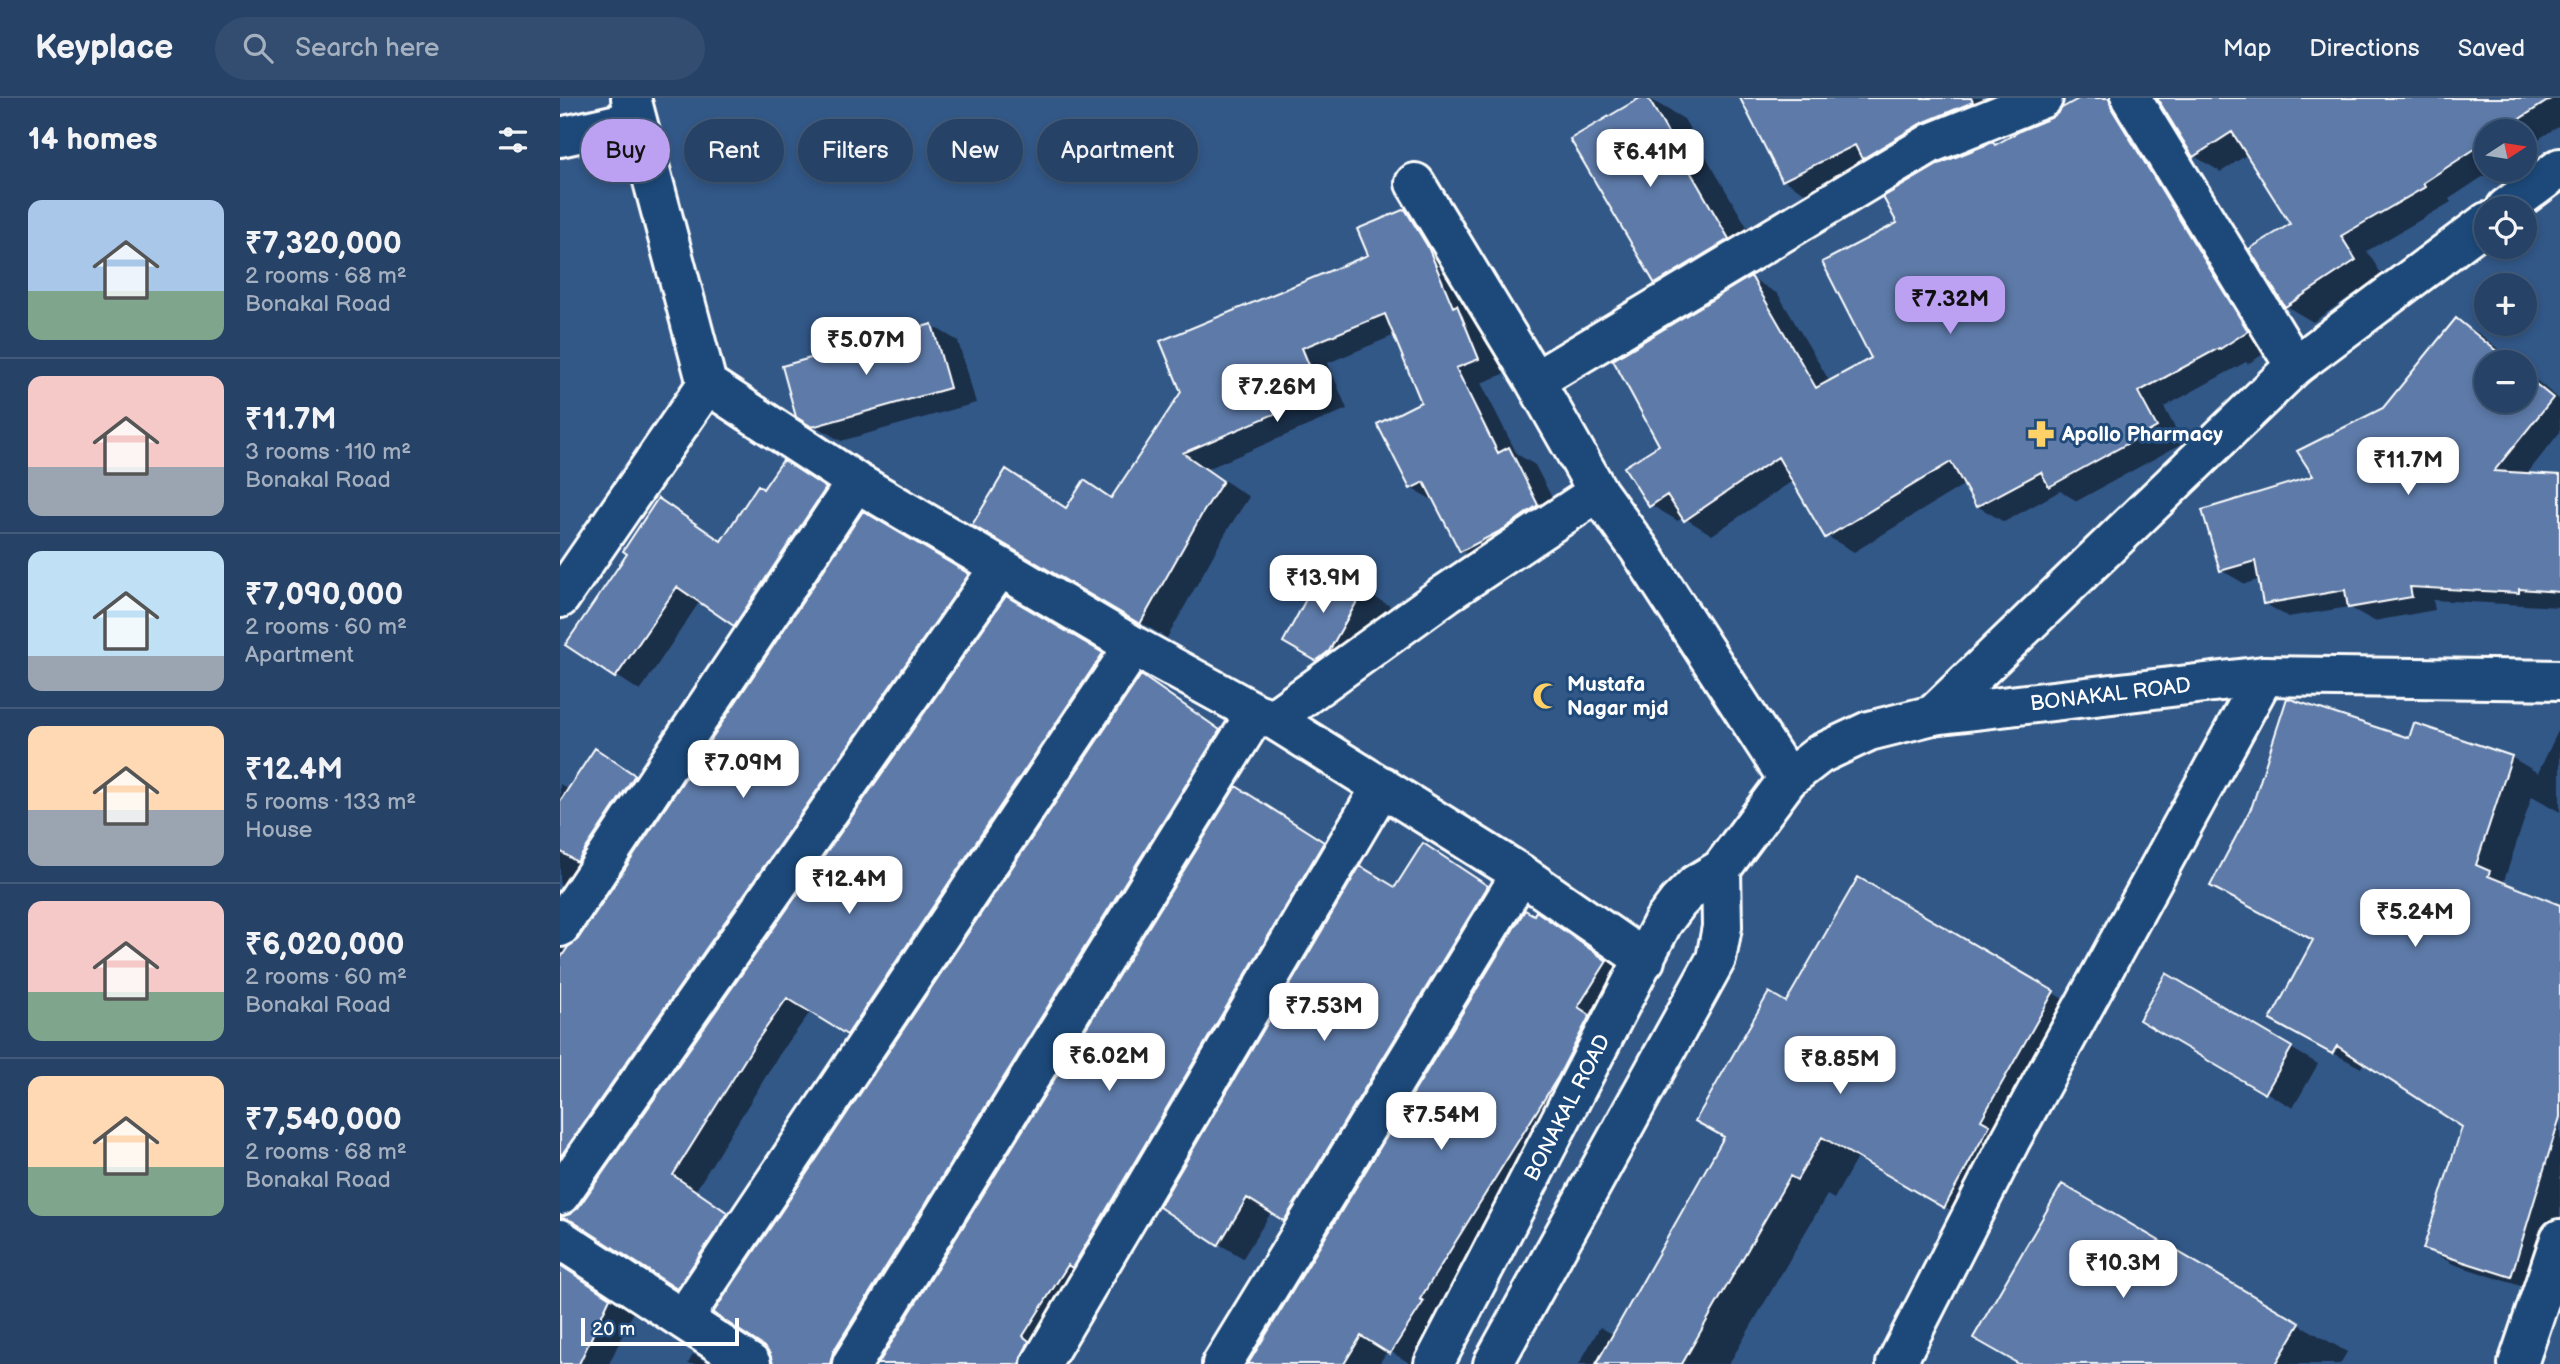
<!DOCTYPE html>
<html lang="en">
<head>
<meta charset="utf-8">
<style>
  :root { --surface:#264266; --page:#324d6f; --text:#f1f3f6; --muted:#a4b0bf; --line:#425b7a; --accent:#bca0f2 }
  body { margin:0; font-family:"Balsamiq Sans",sans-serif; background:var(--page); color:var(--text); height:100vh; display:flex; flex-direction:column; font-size:26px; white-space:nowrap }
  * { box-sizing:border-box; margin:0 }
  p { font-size:23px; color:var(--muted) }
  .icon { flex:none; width:38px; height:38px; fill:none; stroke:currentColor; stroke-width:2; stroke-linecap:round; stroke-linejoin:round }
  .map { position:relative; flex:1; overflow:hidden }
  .drawer { display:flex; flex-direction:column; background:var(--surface); width:560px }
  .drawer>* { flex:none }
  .top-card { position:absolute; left:21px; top:21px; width:665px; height:63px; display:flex; gap:14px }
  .needle { width:46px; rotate:78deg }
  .fabs { position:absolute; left:1914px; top:21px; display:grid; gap:14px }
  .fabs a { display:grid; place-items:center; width:63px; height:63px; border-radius:50%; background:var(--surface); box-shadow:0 4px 10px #0003,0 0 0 2px var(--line); font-size:35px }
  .scale { position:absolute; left:21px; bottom:18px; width:158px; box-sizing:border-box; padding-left:7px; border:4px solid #fff; border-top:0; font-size:19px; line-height:24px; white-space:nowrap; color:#fff; -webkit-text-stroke:5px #1f4a7a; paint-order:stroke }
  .price { position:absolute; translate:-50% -60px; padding:0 16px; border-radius:14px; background:#fff; color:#222; font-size:23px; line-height:46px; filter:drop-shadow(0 2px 4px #0008) }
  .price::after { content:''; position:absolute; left:50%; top:42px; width:21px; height:16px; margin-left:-10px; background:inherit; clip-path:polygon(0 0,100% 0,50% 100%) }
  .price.selected { background:var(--accent); color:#111 }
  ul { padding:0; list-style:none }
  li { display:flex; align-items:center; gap:21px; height:175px; padding:0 28px }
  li+li { border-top:2px solid var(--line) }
  li span { display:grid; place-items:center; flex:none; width:196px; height:140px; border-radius:14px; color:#555 }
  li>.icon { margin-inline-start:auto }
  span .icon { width:84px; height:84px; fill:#fffc; stroke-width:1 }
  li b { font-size:30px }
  h2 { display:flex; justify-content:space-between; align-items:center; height:84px; padding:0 28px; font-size:30px }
  .pill { padding:0 24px; border-radius:32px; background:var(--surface); box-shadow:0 4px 10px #0003,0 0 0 2px var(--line); font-size:24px; line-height:63px }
  .pill.selected { background:var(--accent); color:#111 }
  header { display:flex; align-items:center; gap:42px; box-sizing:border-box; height:98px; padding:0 35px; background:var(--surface); border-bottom:2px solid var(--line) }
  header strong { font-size:33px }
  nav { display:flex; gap:38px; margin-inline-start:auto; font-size:24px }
  .search { width:490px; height:63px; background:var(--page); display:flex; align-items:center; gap:18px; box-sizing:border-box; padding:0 24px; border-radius:38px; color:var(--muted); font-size:26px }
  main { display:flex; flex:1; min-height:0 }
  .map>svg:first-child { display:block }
</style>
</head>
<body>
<header>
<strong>Keyplace</strong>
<div class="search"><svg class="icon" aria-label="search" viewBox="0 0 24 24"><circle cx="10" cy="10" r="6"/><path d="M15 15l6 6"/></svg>Search here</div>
<nav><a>Map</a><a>Directions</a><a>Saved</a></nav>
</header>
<main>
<section class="drawer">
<h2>14 homes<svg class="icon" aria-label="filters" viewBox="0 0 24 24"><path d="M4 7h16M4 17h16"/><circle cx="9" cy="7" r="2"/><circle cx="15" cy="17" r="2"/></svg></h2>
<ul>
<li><span style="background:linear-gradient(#a9c7e8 65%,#7fa58c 0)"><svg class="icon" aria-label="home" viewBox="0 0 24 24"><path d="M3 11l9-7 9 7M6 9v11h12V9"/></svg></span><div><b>₹7,320,000</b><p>2 rooms · 68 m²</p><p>Bonakal Road</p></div></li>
<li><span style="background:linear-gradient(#f6c9c9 65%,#9aa5b1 0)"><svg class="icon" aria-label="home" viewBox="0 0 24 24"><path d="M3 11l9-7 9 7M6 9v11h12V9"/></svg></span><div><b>₹11.7M</b><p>3 rooms · 110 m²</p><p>Bonakal Road</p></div></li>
<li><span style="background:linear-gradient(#bfe0f5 75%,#9aa5b1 0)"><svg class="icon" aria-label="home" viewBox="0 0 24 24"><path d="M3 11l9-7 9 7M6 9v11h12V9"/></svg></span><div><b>₹7,090,000</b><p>2 rooms · 60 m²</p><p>Apartment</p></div></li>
<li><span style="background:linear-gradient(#ffd9b3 60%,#9aa5b1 0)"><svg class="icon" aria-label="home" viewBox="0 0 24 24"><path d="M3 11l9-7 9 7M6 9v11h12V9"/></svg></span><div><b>₹12.4M</b><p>5 rooms · 133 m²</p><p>House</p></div></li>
<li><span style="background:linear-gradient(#f6c9c9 65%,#7fa58c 0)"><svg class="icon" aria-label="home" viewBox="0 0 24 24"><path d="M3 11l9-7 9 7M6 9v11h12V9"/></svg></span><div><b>₹6,020,000</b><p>2 rooms · 60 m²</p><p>Bonakal Road</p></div></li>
<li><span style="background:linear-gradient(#ffd9b3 65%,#7fa58c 0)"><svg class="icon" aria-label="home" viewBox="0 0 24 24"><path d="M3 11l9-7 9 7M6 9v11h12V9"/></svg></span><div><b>₹7,540,000</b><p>2 rooms · 68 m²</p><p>Bonakal Road</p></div></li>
</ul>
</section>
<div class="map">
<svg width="2000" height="1266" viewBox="0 0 2000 1266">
  <rect width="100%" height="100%" fill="#325888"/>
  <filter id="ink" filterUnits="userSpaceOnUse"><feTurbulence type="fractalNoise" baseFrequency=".0143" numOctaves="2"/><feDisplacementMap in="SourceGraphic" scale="14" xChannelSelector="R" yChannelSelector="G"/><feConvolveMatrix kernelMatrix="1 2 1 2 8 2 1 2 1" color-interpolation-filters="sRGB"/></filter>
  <g filter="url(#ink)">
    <path fill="#0007" d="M1083,0h5l36,21 83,142 -72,44 -39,-23z
      M1182,0h247l10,20 -189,78 -27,-16z
      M1522,0h62l130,249 -26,17 -2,-2 -82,45 19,36 -106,58 -17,-10 -56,31 -27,-16 -12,-22 -111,68 -27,-16 -33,-56 -82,55 -29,-18 -5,4 -27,-16 11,-59 89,-168 27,16 52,88 43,-23 27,-136 93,-79 4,2 55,-26z
      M1599,0h401v27l-35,23v-17h-38v39h6l-44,29 2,3 -84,49 15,24 -69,47 -27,-16 6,-82 -44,-70 -27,18 -27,-16z
      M845,113l26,15 52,96 21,52 -23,9 36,71 18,11 29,56 -76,45 -26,-15 -26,-49 -25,-14 12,-85 -28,-68 -67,28 19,46 -140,60 42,28 -21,32 -61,109 -193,-114 59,-37 34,22 45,-10 258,-243z
      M1896,222l24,14 34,28h-27v39h38v-30l35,29v32l-34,43 34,2v130l-127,-7 2,10 -61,11 -25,-14 -61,10 -24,-14 -4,-24 -15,5 -24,-14 163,-160z
      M371,227l27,16 18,62 -135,38 -28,-16z
      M248,378l40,27 -89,135 -59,-37 -60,90 -72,-47 61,-91 29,-53 64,42 42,-51z
      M303,416l128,75 -429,618 1,11 6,-1 10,-8 428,-611 119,70 -254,379 -61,-36 -32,44 -83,135 54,38 -49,73 -114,-71 -12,2 -11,32 8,9 61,40 -24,51h-49v-580l9,6 27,-40 62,40 -96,151 1,9 7,-2 10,-8z
      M765,471l65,37 -34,60 -12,9 -59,-34z
      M581,580l104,68 -384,618h-87z
      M2000,629v85l-28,-16 -28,85 56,26v316l-21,69 -86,-28 -28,-16 39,-122 -100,-64 -3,6 -61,-33 14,-95 96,-200 101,17 27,16z
      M703,706l86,54 -299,506h-170z
      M888,762l64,41 -203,332 -37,-22 -29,47 -24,-14 177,-355z
      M1299,782l230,134 -109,213 -122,-71 -24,43 -7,-4 -98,169h-150l21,-37 14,8 112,-198 61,-132z
      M977,816l26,15 69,48 -212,387h-9l-23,-14 -9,14h-129z
      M1607,877l151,89 -25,44 -152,-89z
      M1502,1089l285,165 -7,12h-318z
      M133,1256l17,10h-22z"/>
    <path fill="#5d7aa8" stroke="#fff" stroke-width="2" d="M1080,0h8l81,141 -74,45 -85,-145z
      M1180,0h231l2,4 -53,22 -58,35 -7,-14 -73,36z
      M1520,0h29l3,11 136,222 -28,18 -1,-1 -81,44 19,35 -108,60 -8,-15 -65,35 -25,-45 -126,76 -47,-81 -94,64 -17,-26 -18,12 -25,-40 35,-22 -46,-85 138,-84 65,112 55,-30 -49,-96 75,-39 -14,-26 58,-34 52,-21 2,3 27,-15 29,-12 11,-10z
      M1597,0h395l-51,33h-14v10l-64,42 2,4 -84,49 15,24 -71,47 -36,-58 41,-25 -58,-92 -39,25z
      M845,111l23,38 25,60 4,-2 22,54 -23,9 42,85 11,-6 29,58 -34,24 -44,23 -36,-70 -14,7 -33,-65 44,-22 -36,-88 -83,34 19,46 -138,59 40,28 -21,33 -62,110 -168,-99 34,-56 60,39 18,-28 27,18 70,-106 -21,-51 208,-86 -11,-26z
      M1896,220l54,44h-23v39h38v-26l28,23 -59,73 66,4v117l-41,-3v4l-109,-6 2,10 -64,11 -3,-18 -82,14 -8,-43 -35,10 -18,-61 111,-34 -16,-25 86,-43z
      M372,226l18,64 -138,39 -16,-10 -14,-51z
      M223,362l43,28 -92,138 -57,-39 -62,91 -50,-33 62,-91 -4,-3 35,-53 63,43 37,-56 5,4z
      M303,413l106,63 -409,583v-198l8,-12 10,-8z
      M764,468l40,23 -35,62 -13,10 -33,-19z
      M446,498l97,57 -256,382 -60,-37 -31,44 -83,133 55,38 -51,76 -105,-68 -12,-4 10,-3 8,-6z
      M581,577l79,55 -387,622 -3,12h-57l-3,-10 -7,-8 -50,-33z
      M1727,600l122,40 5,-15 98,33 -36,109 14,6 -2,5 72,29v212l-49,160 -88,-28 39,-122 -125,-81 -5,8 -62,-34 43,-80 -103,-54 42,-80z
      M35,650l40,27 -58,87 -17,-11v-50z
      M676,688l88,56 -252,426 -4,-3 -45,71 6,5 -10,23h-141z
      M863,745l65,43 -204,335 -37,-23 -29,48 -59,-39 201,-341 35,21z
      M1298,779l196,114 -73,129 9,5 -46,83 -122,-71 -25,43 -7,-4 -108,188h-86l128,-227 -29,-16 74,-129 17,10z
      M965,812l9,5 2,-4 71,50 -29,46 12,8 -32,62 -138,222 4,2 -34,53 -29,-18 -17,28h-96z
      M1606,875l126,74 -27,47 -126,-74z
      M1502,1086l238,139 -24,41h-257l-46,-26z
      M0,1167l50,33 -31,66h-19z"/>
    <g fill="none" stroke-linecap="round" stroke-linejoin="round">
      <defs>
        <path id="street" d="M71,0l76,286 149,98 278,164 122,67 17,6 248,155 124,86
          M1571,0l164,268
          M0,39l75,-17
          M855,85l120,198 63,111 41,57 149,230
          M975,283l396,-238 112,-45
          M0,500l147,-214
          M713,621l174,-126 151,-101
          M0,829l296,-445
          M0,1097l440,-628
          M0,1141l191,125
          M123,1221l451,-673
          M292,1266l404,-651
          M481,1266l341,-578
          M662,1266l299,-490
          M1336,1266l114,-223 254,-465
          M1958,1266l42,-125"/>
        <g id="secondary">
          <path d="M1946,110l54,-40"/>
          <path d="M1373,617l362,-349 192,-144"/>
          <path id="s1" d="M874,1266l229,-442 15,-20 18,-18 25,-15 67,-90 32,-25 49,-23 64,-16 331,-39 296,4"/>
          <path d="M933,1266l223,-405 6,-32 -1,-58"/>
        </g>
      </defs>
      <use href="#street" stroke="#fff" stroke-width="44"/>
      <use href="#secondary" stroke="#fff" stroke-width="44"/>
      <use href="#street" stroke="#1f4a7a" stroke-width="38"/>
      <use href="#secondary" stroke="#1f4a7a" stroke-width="38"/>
    </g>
  </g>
  <defs>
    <symbol id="pharmacy-bare" viewBox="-9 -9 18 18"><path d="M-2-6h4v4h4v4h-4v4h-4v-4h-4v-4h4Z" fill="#ffd166" stroke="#1f4a7a" stroke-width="2.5" paint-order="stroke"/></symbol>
    <symbol id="mosque-bare" viewBox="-9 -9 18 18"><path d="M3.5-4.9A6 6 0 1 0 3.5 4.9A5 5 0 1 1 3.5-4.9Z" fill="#ffd166" stroke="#1f4a7a" stroke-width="2.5" paint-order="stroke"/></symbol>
  </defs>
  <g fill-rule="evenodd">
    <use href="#pharmacy-bare" x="1462" y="317" width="38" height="38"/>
    <use href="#mosque-bare" x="967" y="579" width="38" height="38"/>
  </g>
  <g text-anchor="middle" stroke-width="6" stroke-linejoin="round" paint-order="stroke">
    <g font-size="21" font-weight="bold" fill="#fff" stroke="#1f4a7a" text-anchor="start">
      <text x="1502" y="343">Apollo Pharmacy</text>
      <text x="1007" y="593">Mustafa<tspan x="1007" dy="24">Nagar mjd</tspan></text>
    </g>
    <g font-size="21" fill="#fff" stroke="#1f4a7a">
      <text dy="7" stroke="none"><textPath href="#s1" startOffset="1029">BONAKAL ROAD</textPath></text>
      <text dy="7" stroke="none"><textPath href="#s1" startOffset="289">BONAKAL ROAD</textPath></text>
    </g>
  </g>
</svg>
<div class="fabs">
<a><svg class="needle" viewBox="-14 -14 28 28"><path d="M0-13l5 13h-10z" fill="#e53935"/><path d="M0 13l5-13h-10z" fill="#a4b0bf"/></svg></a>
<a><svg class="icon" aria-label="locate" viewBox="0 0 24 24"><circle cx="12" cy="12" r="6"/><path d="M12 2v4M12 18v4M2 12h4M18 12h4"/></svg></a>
<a>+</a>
<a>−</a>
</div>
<div class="scale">20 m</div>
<b class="price" style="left:1090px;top:91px">₹6.41M</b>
<b class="price selected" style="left:1390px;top:238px">₹7.32M</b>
<b class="price" style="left:306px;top:279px">₹5.07M</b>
<b class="price" style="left:717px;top:326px">₹7.26M</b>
<b class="price" style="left:1848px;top:399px">₹11.7M</b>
<b class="price" style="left:763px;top:517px">₹13.9M</b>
<b class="price" style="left:183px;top:702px">₹7.09M</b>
<b class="price" style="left:289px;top:818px">₹12.4M</b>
<b class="price" style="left:1855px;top:851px">₹5.24M</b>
<b class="price" style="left:764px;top:945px">₹7.53M</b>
<b class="price" style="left:549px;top:995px">₹6.02M</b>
<b class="price" style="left:1280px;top:998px">₹8.85M</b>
<b class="price" style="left:881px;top:1054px">₹7.54M</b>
<b class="price" style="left:1563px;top:1202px">₹10.3M</b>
<div class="top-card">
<a class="pill selected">Buy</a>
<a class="pill">Rent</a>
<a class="pill">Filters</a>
<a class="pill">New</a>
<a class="pill">Apartment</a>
</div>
</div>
</main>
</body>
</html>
